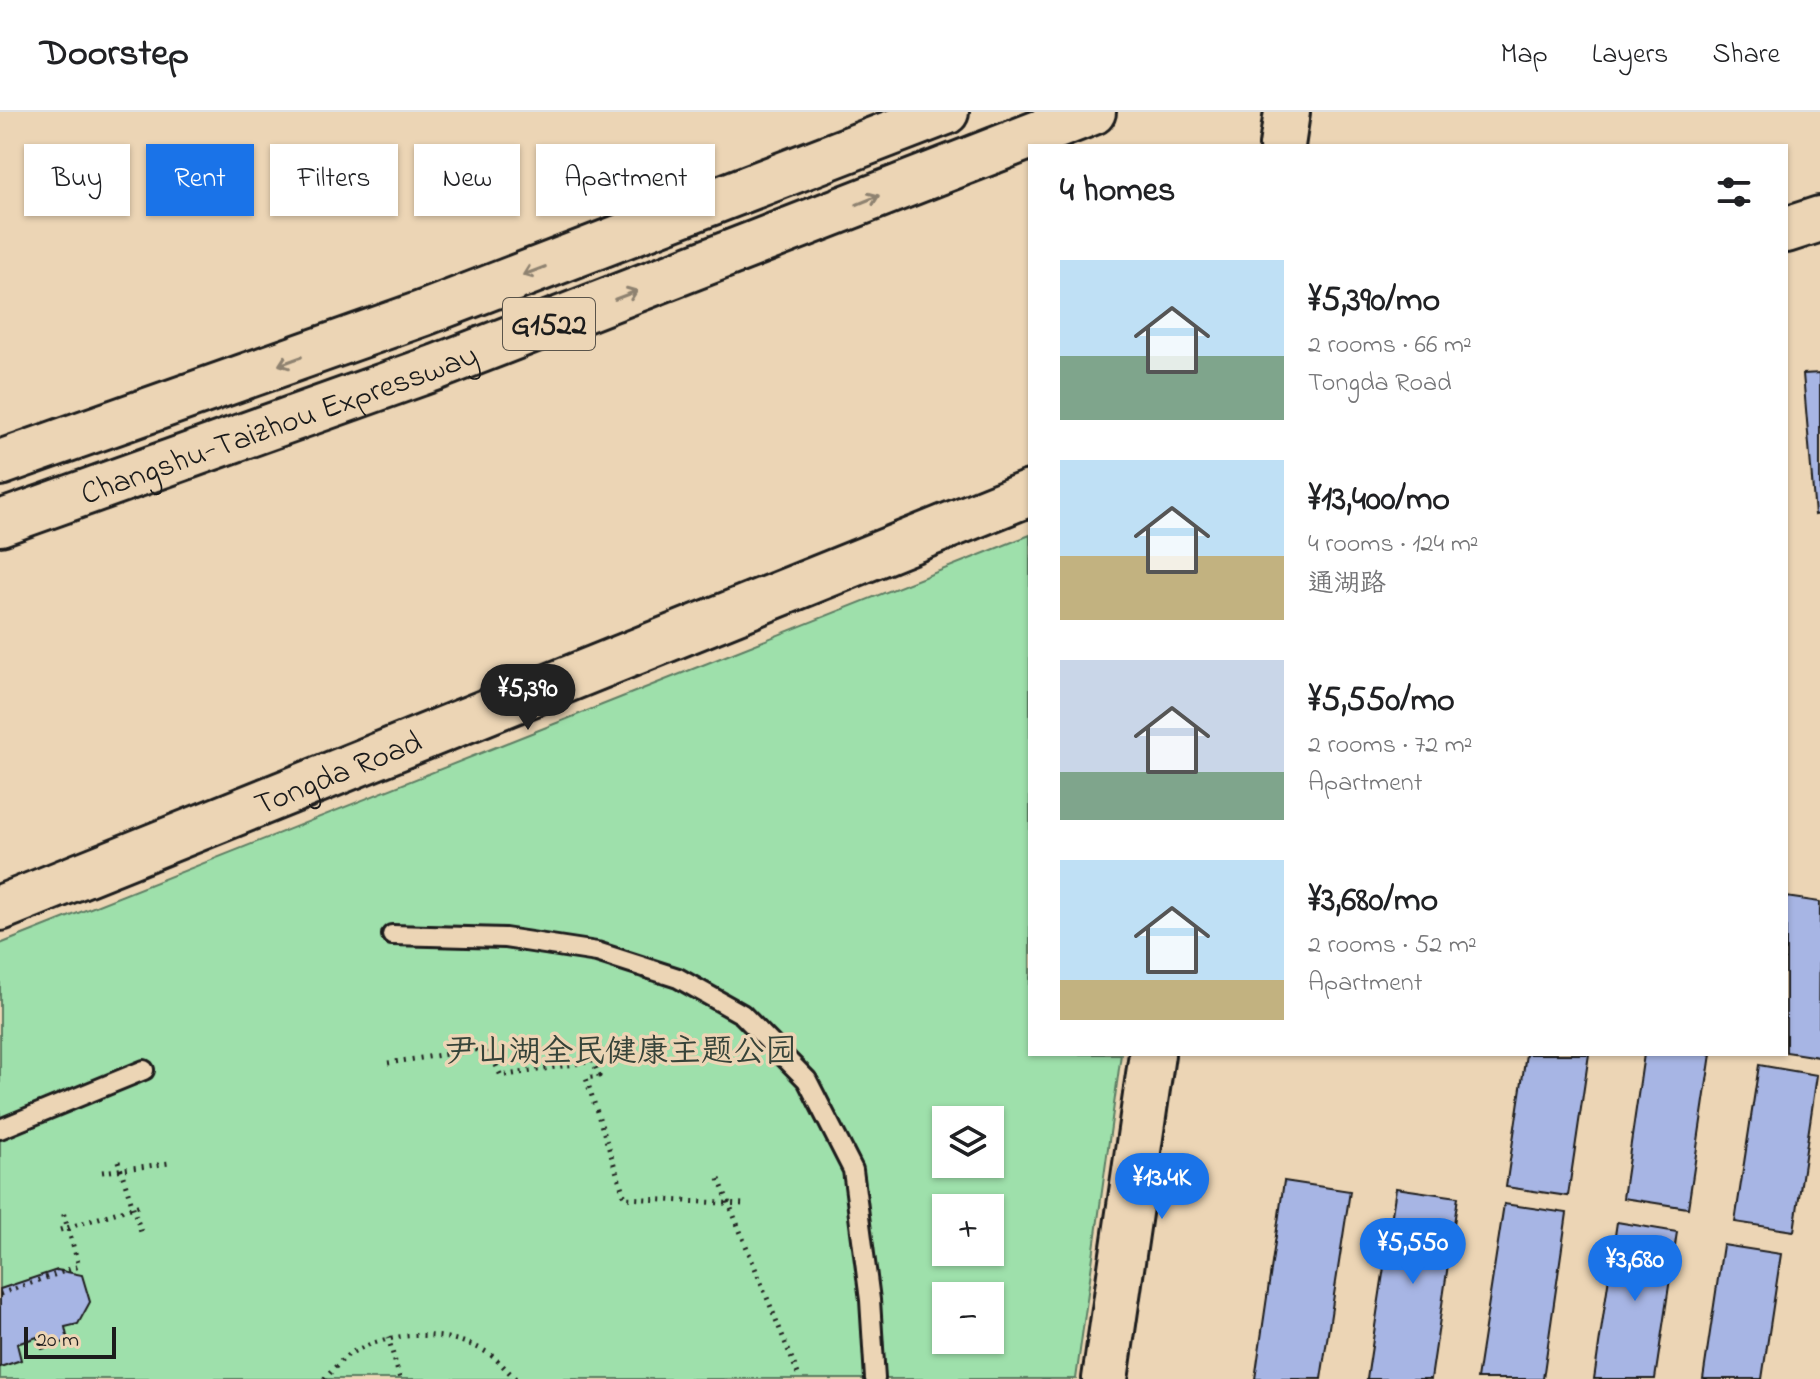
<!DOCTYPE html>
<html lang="en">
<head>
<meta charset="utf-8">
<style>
  :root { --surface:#fff; --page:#f2f2f2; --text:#202124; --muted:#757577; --line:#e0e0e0; --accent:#1a73e8 }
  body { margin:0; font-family:"Indie Flower","LXGW WenKai TC",sans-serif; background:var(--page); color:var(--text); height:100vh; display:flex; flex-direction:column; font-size:30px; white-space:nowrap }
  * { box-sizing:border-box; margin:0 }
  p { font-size:26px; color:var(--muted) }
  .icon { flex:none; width:44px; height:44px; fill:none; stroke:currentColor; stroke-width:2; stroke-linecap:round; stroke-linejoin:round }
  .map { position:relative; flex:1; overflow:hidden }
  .drawer { position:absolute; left:1028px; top:32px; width:760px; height:912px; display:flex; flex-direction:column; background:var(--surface); border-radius:0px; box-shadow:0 2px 6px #0004 }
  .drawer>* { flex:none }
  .hud { position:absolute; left:24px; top:32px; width:760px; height:72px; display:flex; gap:16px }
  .fabs { position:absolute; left:932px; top:994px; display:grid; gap:16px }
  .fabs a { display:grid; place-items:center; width:72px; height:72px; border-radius:0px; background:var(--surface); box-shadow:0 2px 6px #0004; font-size:40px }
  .scale { position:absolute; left:24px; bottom:20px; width:92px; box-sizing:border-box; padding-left:8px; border:4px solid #1c1c1c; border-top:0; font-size:22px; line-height:28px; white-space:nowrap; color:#1c1c1c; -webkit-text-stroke:6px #ecd5b5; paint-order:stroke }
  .price { position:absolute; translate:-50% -68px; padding:0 18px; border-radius:28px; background:var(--accent); color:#fff; font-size:26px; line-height:52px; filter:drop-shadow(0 2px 4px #0008) }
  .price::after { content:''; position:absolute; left:50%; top:48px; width:24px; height:18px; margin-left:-12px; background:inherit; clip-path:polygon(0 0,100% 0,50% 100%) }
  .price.current { background:#222; color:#fff }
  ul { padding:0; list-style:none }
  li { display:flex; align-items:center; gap:24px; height:200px; padding:0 32px }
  li span { display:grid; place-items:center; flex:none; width:224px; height:160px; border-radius:0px; color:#555 }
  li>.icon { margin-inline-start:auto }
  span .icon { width:96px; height:96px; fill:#fffc; stroke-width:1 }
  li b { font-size:34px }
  h2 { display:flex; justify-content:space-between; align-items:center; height:96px; padding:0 32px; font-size:34px }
  .chip { padding:0 28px; border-radius:0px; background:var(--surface); box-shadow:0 2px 6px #0004; font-size:28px; line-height:72px }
  .chip.current { background:var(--accent); color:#fff }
  header { display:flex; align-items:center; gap:48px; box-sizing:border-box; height:112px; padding:0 40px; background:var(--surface); border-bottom:2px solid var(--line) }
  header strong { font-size:38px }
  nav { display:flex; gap:44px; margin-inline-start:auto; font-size:28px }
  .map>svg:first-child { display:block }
</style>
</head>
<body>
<header>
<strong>Doorstep</strong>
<nav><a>Map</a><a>Layers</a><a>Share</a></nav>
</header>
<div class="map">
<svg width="1820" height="1267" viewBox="0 0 1820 1267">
  <rect width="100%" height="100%" fill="#ecd5b5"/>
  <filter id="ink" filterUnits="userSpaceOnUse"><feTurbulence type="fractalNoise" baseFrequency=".0125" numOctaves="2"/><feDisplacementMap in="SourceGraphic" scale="16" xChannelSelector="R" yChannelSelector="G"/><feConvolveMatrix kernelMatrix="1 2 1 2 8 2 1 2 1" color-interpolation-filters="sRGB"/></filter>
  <g filter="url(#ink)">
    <path fill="#9ee0ab" stroke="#5d7e64" stroke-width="2" fill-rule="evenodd" d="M1030,423v519h91l-45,325h-1076v-435zM946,1008h44v44h-44zM946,1096h44v44h-44zM946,1184h44v44h-44z"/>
    <path fill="#a7b5e4" stroke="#1c1c1c" stroke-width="2" d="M1820,261v141l-5,1 -12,-141z
      M1786,785l34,5 -1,155 -33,-5z
      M1526,942h63l-21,142 -62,-9z
      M1644,942h67l-23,154 -65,-10z
      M1759,953l58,10 -23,156 -59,-9z
      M1284,1069l66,10 -29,188h-66z
      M1396,1076l62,9 -27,182h-64z
      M1504,1092l63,9 -24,166h-66z
      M1617,1110l60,10 -22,147h-61z
      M1723,1133l58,9 -19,125h-59z
      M57,1158l25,5 8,27 -12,22 -13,3 3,14 -26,8 -5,-12 -20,7 4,16 -21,7v-78z"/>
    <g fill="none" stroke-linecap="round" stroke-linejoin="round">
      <defs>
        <path id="lane" d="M392,823l113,3 92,14 81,26 64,36 65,66 46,90 17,130 5,79
          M0,1017l144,-59"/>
        <g id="secondary">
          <path d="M1282,34l5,-34"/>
          <path d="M1786,118l34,-11"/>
          <path id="s1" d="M0,796l1030,-415"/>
          <path d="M1105,1267l47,-325"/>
        </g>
        <g id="highway">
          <path d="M0,351l424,-150 522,-201"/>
          <path id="s2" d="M0,411l437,-156 656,-255"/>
        </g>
      </defs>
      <use href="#lane" stroke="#1c1c1c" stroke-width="24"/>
      <use href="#secondary" stroke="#1c1c1c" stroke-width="50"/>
      <use href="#highway" stroke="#1c1c1c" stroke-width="50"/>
      <path stroke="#1c1c1c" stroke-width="5" stroke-dasharray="2 6" stroke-linecap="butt" d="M590,932l3,17 6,15 -13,2 39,120 118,6
        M388,951l100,-15 13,28 92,-15
        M118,1049l23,71
        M102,1060l68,-9
        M719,1067l81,200
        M60,1118l84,-26
        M0,1182l79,-28 -16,-54
        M388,1225l12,42
        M324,1267c9,-8 17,-20 27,-26 42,-23 96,-24 137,0 11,7 19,18 28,26"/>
      <use href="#lane" stroke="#ecd5b5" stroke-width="18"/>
      <use href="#secondary" stroke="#ecd5b5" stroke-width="44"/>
      <use href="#highway" stroke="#ecd5b5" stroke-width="44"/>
    </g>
    <defs><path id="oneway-shaft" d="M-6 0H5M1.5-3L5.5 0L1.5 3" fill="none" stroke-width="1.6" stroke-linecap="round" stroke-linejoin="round" transform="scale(2)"/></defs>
    <g stroke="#8e8270">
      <use href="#oneway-shaft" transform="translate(868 88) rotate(-22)"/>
      <use href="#oneway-shaft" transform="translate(534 159) rotate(159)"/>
      <use href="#oneway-shaft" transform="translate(626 183) rotate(-21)"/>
      <use href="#oneway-shaft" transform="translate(290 249) rotate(160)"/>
    </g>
  </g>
  <g text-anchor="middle" stroke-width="7" stroke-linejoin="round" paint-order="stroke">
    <rect fill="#ecd5b5" stroke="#5a544a" stroke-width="2" x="503" y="186" width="92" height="52" rx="6"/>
    <g font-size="30" font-weight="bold" fill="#1c1c1c">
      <text x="549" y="222">G1522</text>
    </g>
    <g font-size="32" fill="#1c1c1c" stroke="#ecd5b5">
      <text dy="11" stroke="none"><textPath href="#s2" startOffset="296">Changshu-Taizhou Expressway</textPath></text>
      <text dy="11" stroke="none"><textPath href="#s1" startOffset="364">Tongda Road</textPath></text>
    </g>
    <g font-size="32" fill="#364339" stroke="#ecd5b5">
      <text x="621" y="949">尹山湖全民健康主题公园</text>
    </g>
  </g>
</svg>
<div class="fabs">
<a><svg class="icon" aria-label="layers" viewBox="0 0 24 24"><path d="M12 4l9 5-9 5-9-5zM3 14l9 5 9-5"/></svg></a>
<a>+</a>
<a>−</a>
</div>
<div class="scale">20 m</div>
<b class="price current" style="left:528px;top:620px">¥5,390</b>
<b class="price" style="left:1162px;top:1109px">¥13.4K</b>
<b class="price" style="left:1413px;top:1174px">¥5,550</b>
<b class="price" style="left:1635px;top:1191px">¥3,680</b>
<div class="hud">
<a class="chip">Buy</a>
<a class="chip current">Rent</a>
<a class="chip">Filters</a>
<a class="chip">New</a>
<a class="chip">Apartment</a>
</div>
<section class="drawer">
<h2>4 homes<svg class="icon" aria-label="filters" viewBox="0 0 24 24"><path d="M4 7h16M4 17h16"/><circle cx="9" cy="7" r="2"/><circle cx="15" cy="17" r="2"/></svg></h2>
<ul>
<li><span style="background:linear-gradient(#bfe0f5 60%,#7fa58c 0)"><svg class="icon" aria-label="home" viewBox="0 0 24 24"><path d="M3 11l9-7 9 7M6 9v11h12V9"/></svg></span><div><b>¥5,390/mo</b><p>2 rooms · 66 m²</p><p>Tongda Road</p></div></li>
<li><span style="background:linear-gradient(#bfe0f5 60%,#c2b280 0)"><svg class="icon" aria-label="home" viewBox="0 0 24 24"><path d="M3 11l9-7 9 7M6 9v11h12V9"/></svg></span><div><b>¥13,400/mo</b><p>4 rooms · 124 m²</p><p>通湖路</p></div></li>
<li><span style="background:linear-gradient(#c9d6e8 70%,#7fa58c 0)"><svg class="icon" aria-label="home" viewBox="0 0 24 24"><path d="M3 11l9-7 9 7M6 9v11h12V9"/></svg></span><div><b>¥5,550/mo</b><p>2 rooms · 72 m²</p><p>Apartment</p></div></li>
<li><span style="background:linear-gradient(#bfe0f5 75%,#c2b280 0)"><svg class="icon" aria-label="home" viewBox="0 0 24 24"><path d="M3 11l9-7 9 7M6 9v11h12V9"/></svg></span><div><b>¥3,680/mo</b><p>2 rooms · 52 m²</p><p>Apartment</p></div></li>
</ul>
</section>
</div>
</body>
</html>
